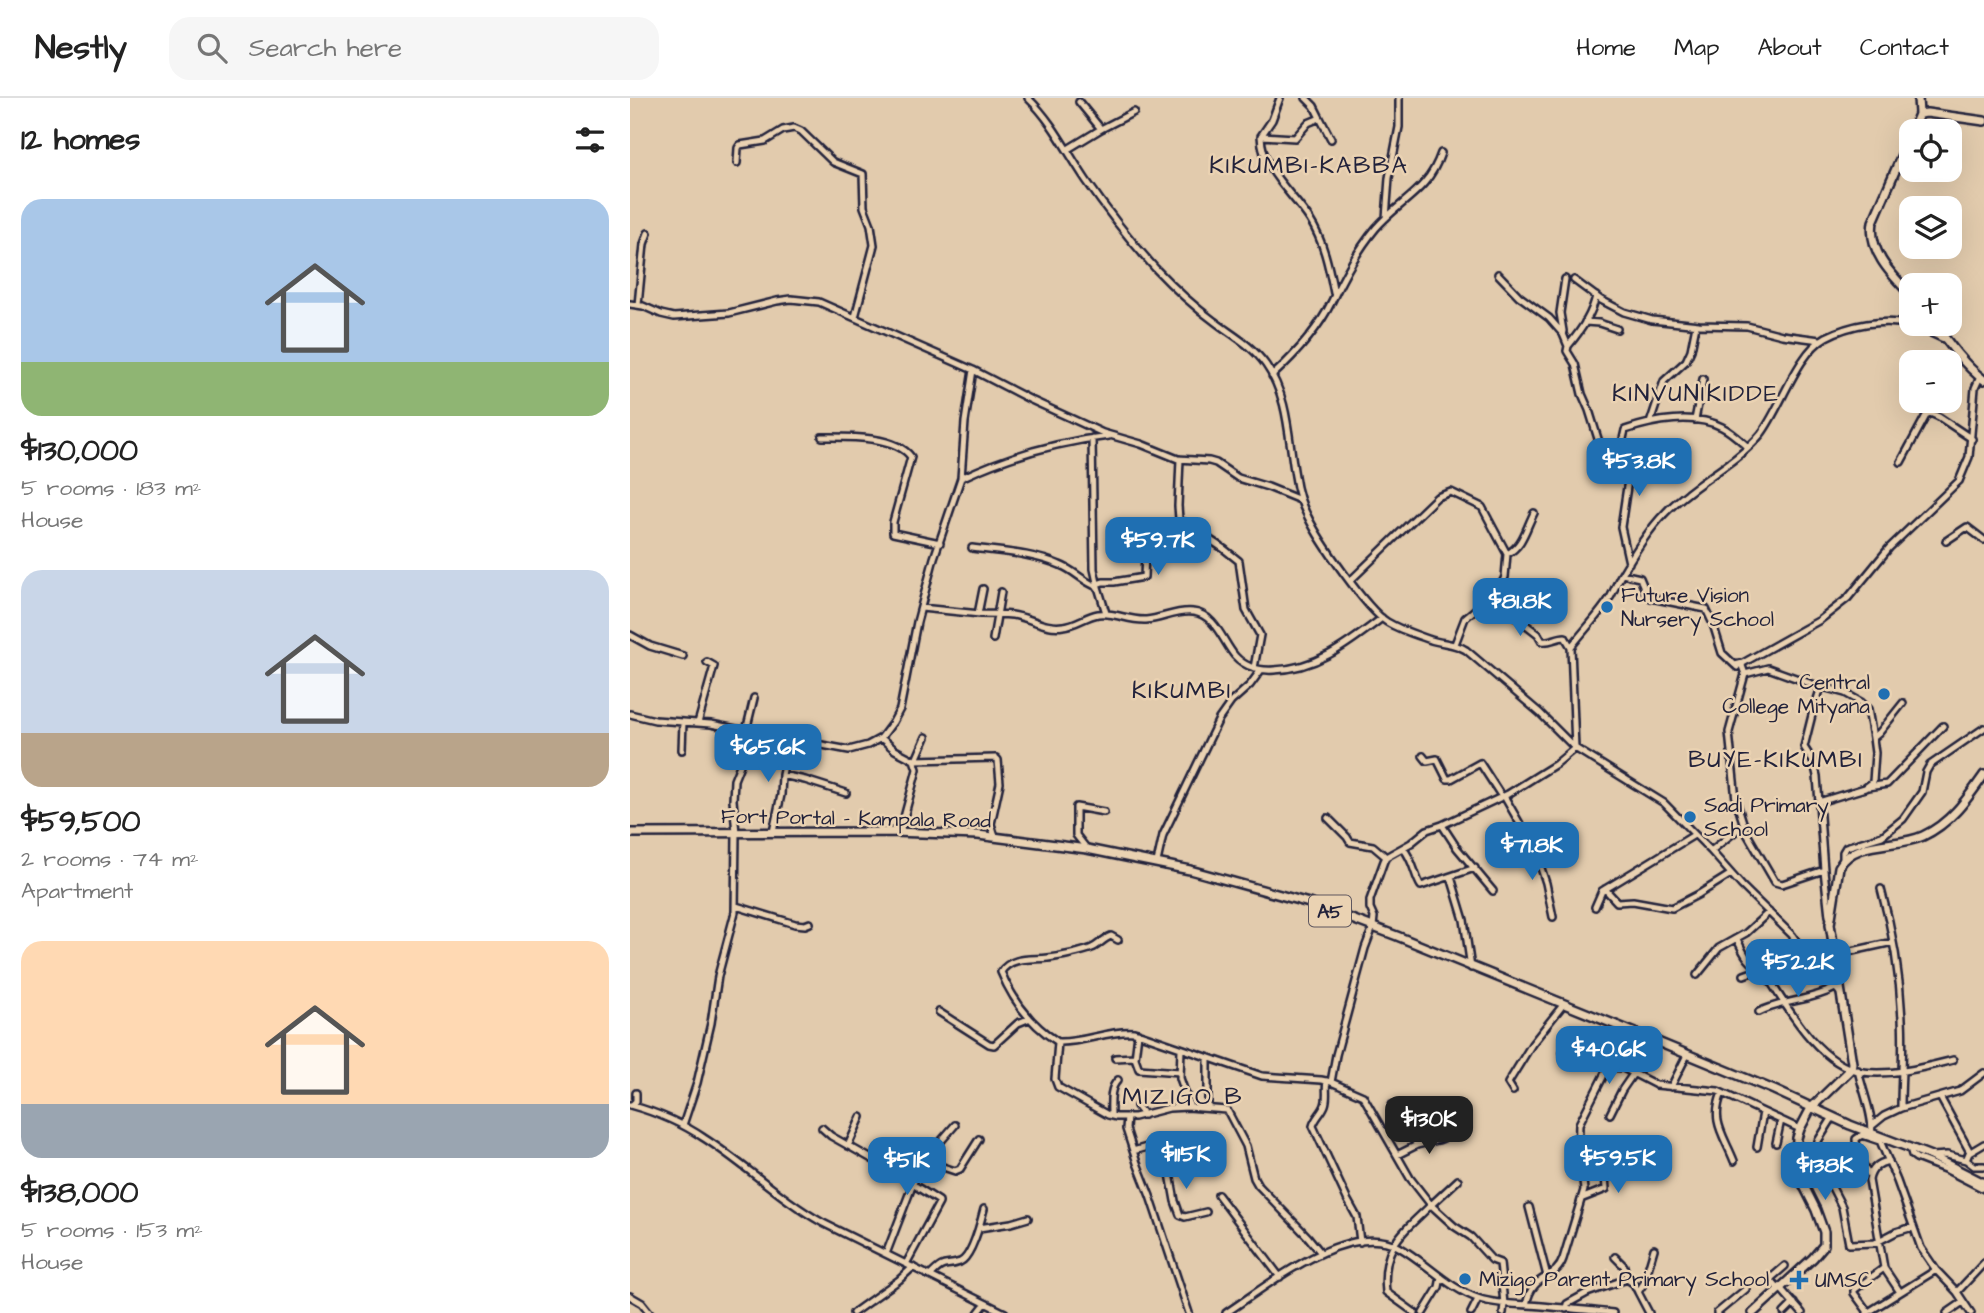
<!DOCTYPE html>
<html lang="en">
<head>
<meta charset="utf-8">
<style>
  :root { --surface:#fff; --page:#f6f6f6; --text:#222; --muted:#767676; --line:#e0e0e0; --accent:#1f6fb2 }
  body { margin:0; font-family:"Architects Daughter",sans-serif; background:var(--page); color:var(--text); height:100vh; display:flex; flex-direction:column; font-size:26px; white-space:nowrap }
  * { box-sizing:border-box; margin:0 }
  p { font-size:23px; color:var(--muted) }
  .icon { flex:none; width:38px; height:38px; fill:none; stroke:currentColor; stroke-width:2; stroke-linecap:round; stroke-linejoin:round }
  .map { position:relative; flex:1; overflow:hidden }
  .sheet { display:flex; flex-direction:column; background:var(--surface); width:630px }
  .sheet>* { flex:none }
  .tools { position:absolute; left:1269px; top:21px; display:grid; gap:14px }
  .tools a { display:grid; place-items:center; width:63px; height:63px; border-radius:14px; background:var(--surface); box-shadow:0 7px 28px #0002; font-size:35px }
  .price { position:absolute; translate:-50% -60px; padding:0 16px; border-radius:14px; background:var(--accent); color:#fff; font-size:23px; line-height:46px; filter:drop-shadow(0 2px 4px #0008) }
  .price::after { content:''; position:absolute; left:50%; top:42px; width:21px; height:16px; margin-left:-10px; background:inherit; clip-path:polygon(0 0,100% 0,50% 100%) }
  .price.active { background:#222; color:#fff }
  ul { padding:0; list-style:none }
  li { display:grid; align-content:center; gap:14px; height:371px; padding:0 21px }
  li span { display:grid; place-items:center; height:217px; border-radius:21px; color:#555 }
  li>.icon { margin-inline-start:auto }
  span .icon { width:126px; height:126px; fill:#fffc; stroke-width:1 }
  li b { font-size:30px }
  h2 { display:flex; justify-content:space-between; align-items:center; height:84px; padding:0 21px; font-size:30px }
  header { display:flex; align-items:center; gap:42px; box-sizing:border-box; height:98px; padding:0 35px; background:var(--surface); border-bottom:2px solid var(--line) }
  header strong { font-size:33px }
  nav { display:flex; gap:38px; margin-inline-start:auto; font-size:24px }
  .search { width:490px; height:63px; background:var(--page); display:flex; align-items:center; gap:18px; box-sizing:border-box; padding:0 24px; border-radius:21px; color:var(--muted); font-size:26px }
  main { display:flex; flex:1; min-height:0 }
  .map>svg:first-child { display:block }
</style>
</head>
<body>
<header>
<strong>Nestly</strong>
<div class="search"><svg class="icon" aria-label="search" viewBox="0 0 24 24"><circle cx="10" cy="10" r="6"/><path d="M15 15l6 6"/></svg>Search here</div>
<nav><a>Home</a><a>Map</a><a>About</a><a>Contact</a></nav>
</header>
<main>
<section class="sheet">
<h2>12 homes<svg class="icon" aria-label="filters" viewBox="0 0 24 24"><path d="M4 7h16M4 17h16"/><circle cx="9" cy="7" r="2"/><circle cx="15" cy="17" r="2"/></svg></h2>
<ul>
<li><span style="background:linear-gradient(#a9c7e8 75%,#8fb573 0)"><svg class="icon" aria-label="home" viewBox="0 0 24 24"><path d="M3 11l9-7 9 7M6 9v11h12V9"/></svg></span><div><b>$130,000</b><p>5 rooms · 183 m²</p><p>House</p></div></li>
<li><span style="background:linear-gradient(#c9d6e8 75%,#b9a48a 0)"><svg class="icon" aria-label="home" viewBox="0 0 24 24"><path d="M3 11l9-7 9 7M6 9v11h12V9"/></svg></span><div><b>$59,500</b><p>2 rooms · 74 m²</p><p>Apartment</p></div></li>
<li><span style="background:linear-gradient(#ffd9b3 75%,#9aa5b1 0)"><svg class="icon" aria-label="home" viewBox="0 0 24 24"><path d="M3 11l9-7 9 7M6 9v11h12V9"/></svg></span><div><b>$138,000</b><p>5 rooms · 153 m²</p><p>House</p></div></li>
</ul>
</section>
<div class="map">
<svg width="1354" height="1215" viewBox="0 0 1354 1215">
  <rect width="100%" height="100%" fill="#e2cbad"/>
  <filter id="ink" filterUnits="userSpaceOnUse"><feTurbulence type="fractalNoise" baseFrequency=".0143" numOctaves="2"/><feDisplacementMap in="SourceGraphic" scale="14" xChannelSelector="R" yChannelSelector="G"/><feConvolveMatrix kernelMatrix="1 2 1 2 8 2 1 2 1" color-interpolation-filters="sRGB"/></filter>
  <g filter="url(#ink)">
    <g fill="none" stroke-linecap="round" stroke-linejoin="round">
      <defs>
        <path id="minor" d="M398,0c25,24 39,54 58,82 21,31 44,60 69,88 18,19 37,37 59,53 18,14 38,24 52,44 23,33 22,73 29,111 2,15 6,28 13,41 11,23 58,92 79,105 13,8 30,13 44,18 13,4 24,3 35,10l74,63 35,35 89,55 47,48 31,35 50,49 13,18 36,41
          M650,0l-8,22 -11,16c1,35 31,56 49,84 14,22 19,48 24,73
          M676,0l8,8 6,12
          M471,31l33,-17
          M631,38l34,2 13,-15 12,-5 11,21
          M438,51l33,-20 -22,-27
          M107,65l1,-15 2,-3 25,-4 18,-11 11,-2 7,3 32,31 30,12 1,33 7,18 3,20 -19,72
          M756,120l3,-40 10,-51v-29
          M868,176l21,22 30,22 14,16 5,12 -1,5 8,13 7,30 7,16 10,32 8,8 19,12
          M944,182l27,20 23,12 28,8 47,5 48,1 35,9 38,5
          M0,206l13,2 18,8 13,3 55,-4 48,-12 14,-2 28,3 154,68 58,30 72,33 38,11 37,15 31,2 7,2 22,15 30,9 32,13
          M8,207l6,-61 4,-11
          M955,224l14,1 18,6
          M933,233l-3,-18 5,-34
          M938,248c12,-14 24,-31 28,-50
          M642,278c24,-22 46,-46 60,-75 12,-26 25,-50 44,-73 24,-28 52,-36 65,-75
          M1065,322l8,-41
          M1020,325l14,-42 22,-20 5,-11 5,-25
          M192,339c24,0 73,-2 89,20l-18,65v11l47,10
          M462,340l2,131 4,18 8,26
          M550,361l-2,47 1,13 45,30 15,12 7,49 14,25 -6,33
          M1271,364l27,-50 11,5 33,22
          M331,380c47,-22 96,-36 148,-42
          M1316,443l21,-14 17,13
          M342,450c30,4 60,5 88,17 14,5 23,17 38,22
          M877,456c16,-8 19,-26 27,-41
          M999,465l-8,-36 7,-47 -5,-41 2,-9c29,-10 69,-17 97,-3 10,5 18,13 26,20
          M992,476l18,4 7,17 4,3 55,11 7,15 9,29 15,14
          M720,483l87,-84 14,-5 31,15 25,47 -2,23 -4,8 -11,12 -25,21 -10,26
          M467,486l6,-2h11l30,-5 1,-23c16,-9 33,-18 51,-24
          M860,499l48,37 4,7c7,2 15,-4 23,-4l6,10
          M291,510c20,2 39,4 59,6 10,0 21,0 32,1 17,2 33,14 51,11 13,-1 23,-10 35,-12 17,-2 31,7 48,6 16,-1 30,-10 47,-8 22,2 30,30 42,44 10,11 25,15 39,14 43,-1 75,-27 108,-52
          M348,516l5,-25
          M0,537l20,11 33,10
          M363,541l8,-47
          M1113,565l-1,3 3,8 -16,58 7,68 10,32 29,50 7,2 42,-14
          M1105,567l8,-2 77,-43 28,-22 41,-50 70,-67 10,-24 6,-69 5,-11
          M1115,576l23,-6 47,17 30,8 16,9 7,7 5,29 2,15 -2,29 -8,6 -46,14
          M1191,589l-9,28 -8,32 10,16 3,13 7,94 5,46
          M0,616l25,6 56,4 35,7 8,-33
          M68,625l16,-57 -7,-4
          M251,640l14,12 19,10 82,-2 2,2 2,23 -9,41 4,13
          M1243,640l6,-5 24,-30
          M52,652l1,-28
          M793,658l4,5 10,-2 10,20h4l29,-16 22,34
          M286,662l10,-23
          M152,677l23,5 41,13
          M1238,689l19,-3 56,-58
          M874,698l31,54 11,33 7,34
          M698,720l19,19 3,5 23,4 13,11
          M812,727l15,23 36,43
          M143,734l8,-37 1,-20 7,-36
          M270,734l15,-55 2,-8 -3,-9
          M773,750c11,13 11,27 18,38l54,-18
          M457,751l-11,-14v-28l28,5
          M1081,753l32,-26
          M1213,762v-8l3,-5 36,-11 21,-17 19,-27 4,-20 4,-7 54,-37
          M527,764l6,-27 56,-116 12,-17 19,-17 11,-15
          M821,779l13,43 7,48
          M975,791l12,13 16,-1 39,7 27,-14 32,-20
          M1251,791c12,43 19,87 21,130 2,30 -1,59 -1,89
          M106,808l59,18 10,1 5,-2
          M965,809l7,-16 92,-56
          M1107,841c4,8 7,17 14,23 5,5 11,7 16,14 21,33 53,90 96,96 30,4 62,-5 90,-12
          M488,842l-7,-4c-8,3 -12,9 -19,12 -9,4 -34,9 -44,10 -16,2 -37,-2 -47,14 12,29 30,53 57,70 26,1 50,-12 76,-10l128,44 59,4 10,2
          M1204,857l59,-13
          M1067,877l22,-27 27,-15 23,-21
          M1114,877l61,-22
          M309,914l50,32 5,1 24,-22 10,-4
          M1129,914c24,-12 52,-11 76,-24
          M508,935l-3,25 4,11 41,3
          M428,944l-3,37 3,8 50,28 8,2h18l35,-9 19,-1 39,3 19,36 8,32 4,7 50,52 13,16
          M551,951l-1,29 10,29
          M933,954l45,15
          M485,960l20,-1
          M1228,972c3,16 17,50 13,63
          M697,983c-2,8 1,16 -2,24 -3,8 -10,13 -12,21l34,73 10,18 3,25
          M1041,989l16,-32
          M883,993l-5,-8 24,-39 31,-39
          M1092,995c-12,29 2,42 12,68
          M1310,999l30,55
          M0,1007c25,7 52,18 74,33 41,26 76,61 119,85l182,90
          M2,1007l4,-4v-8
          M762,1007l25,40
          M507,1008l7,9
          M578,1010v-50
          M980,1016l12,-24 11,-16
          M481,1017c0,-11 -2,-27 7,-35
          M497,1019l-1,12 11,34 13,33 39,117
          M1203,1019l-15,24 -2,15 26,51 7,37 26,-1 21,-11 17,-5
          M53,1027l14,-42 14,-60 7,-47 17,-64 1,-79 -3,-33 1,-20 8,-20 4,-29 103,19 19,-5 13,-7 12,-16 7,-13 17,-87 17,-64 27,-80 4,-56 8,-52
          M1243,1027l11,-9 17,-8 59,-17 24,-18
          M192,1030l9,8 55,31 53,34v2l-33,61
          M1248,1038l19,45 24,67 15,22 21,22 14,21
          M1146,1045l5,-23
          M218,1048l13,-29
          M1127,1049l6,-35
          M1280,1050l2,7 4,3 31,12 37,19
          M503,1053l14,-4 11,9 9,1
          M543,1057l-6,2 8,44 5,14 5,2 21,-5
          M767,1057l20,-10 21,-5 13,-5
          M1302,1058l15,-1 19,5 3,-7 15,-9
          M1336,1062l8,6h10
          M1259,1063c-11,2 -18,8 -20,19l15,88 16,24
          M298,1064l27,9 5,-2 19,-30
          M1240,1077c-8,-9 -14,-25 -14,-36l6,-4 18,6
          M828,1082l-27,25 23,21 17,11 21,23 8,3 4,41 -1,9
          M588,1097l62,82
          M953,1100l23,-9 -2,-27
          M899,1109l18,69
          M349,1130l32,-5 17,-5
          M256,1156l30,-78 12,-14 14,-22 13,-15
          M985,1159l9,9 3,13 7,5 4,8
          M300,1178c16,-17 14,-8 30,-14 12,-5 21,-41 24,-53
          M1151,1191l21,24
          M1149,1192l-9,-11 15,-13
          M1327,1194l27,-29
          M0,1198l12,7 8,10
          M896,1207c7,-34 29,-23 37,-46l21,-69 -2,-19 -4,-13 1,-34 29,-57 15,1 33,17 62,6 82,38
          M936,1211l1,-5 20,-11 40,-14
          M1238,1214l-14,-19v-3l30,-22
          M223,1215l46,-33 14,-13
          M348,1215l7,-9
          M596,1215c41,-27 122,-94 173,-66 28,16 50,42 81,52 15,5 32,5 48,6 28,2 57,5 85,8
          M785,1215l-29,-21c-5,-45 16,-59 45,-87l-21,-27 -47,-82 -32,-14 5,-27 29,-107 8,-21 1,-10 -4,-9v-8l14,-39 2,-4 25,-14 16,-13 15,-5 66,-31 48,-30 19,-16 -4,-101c13,-17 29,-33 40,-51 3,-6 6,-13 9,-19 13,-22 28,-47 46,-65 29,-30 68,-46 95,-78 20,-26 36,-81 65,-97 23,-12 58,-19 83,-12 12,3 24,9 35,14
          M793,1215l16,-26 2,-10
          M841,1215l7,-14
          M1019,1215l-11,-21 6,-9 10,-34
          M1087,1215l29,-24
          M1154,1215l10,-10
          M1237,1215l69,-43
          M1317,1215l16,-11"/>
        <path id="major" d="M1288,0l1,16
          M1282,33l7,-17 8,-1 57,8
          M1281,36l-38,88c-5,30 19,53 38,73
          M1305,226c14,20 30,42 49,56
          M0,735l263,-1 85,3 109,14 103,21 119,33 88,33 251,102 126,52 76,35 81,31 53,27
          M1123,1215l60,-55 11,-13v-13l-8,-22 -17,-34 -3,-11 1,-27 3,-9 11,-21 40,-39 1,-6 -22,-139 9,-57c15,-28 58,-19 84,-31 28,-13 44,-37 61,-61"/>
      </defs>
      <use href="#minor" stroke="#22223b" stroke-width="10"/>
      <use href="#major" stroke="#22223b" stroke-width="12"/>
      <use href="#minor" stroke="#ead2b2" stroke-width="5"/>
      <use href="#major" stroke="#ead2b2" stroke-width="7"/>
    </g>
  </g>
  <g fill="#1f6fb2" stroke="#ead2b2" stroke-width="2.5">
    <circle cx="977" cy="509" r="7"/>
    <circle cx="1254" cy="596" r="7"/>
    <circle cx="1060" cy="719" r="7"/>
    <circle cx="835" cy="1181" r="7"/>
    <path d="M1165.5 1171.5h7v7h7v7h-7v7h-7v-7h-7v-7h7z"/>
  </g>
  <g text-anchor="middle" stroke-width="5" stroke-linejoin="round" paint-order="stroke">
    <rect fill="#ead2b2" stroke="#5e575f" stroke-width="2" x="679" y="797.5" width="42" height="31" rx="5"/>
    <g font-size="19" font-weight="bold" fill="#22223b">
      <text x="700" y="820">A5</text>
    </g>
    <g font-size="21" fill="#22223b" stroke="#ead2b2" text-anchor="start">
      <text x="991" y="504">Future Vision<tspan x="991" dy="24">Nursery School</tspan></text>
      <text x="1240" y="591" text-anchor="end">Central<tspan x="1240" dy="24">College Mityana</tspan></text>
      <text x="1074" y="714">Sadi Primary<tspan x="1074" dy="24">School</tspan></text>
      <text x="849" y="1188">Mizigo Parent Primary School</text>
      <text x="1185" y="1189">UMSC</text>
    </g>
    <g font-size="21" fill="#22223b" stroke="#ead2b2">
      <text transform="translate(226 720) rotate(1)" y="7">Fort Portal - Kampala Road</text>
    </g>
    <g font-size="24" letter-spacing="2" fill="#22223b" stroke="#ead2b2">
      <text x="679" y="75">KIKUMBI-KABBA</text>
      <text x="1066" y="303">KINVUNIKIDDE</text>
      <text x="552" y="600">KIKUMBI</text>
      <text x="1146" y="669">BUYE-KIKUMBI</text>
      <text x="553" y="1006">MIZIGO B</text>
    </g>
  </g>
</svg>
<div class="tools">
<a><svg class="icon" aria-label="locate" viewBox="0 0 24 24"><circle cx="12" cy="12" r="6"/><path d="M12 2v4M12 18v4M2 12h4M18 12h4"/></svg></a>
<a><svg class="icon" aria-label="layers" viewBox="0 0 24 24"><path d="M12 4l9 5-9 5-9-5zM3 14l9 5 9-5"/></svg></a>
<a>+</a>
<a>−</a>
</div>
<b class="price" style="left:1009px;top:400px">$53.8K</b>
<b class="price" style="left:528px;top:479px">$59.7K</b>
<b class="price" style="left:890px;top:540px">$81.8K</b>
<b class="price" style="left:138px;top:686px">$65.6K</b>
<b class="price" style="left:902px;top:784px">$71.8K</b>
<b class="price" style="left:1168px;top:901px">$52.2K</b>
<b class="price" style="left:979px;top:988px">$40.6K</b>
<b class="price active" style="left:799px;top:1058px">$130K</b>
<b class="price" style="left:556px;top:1093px">$115K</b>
<b class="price" style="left:988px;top:1097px">$59.5K</b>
<b class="price" style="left:277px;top:1099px">$51K</b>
<b class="price" style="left:1195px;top:1104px">$138K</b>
</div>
</main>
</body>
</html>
